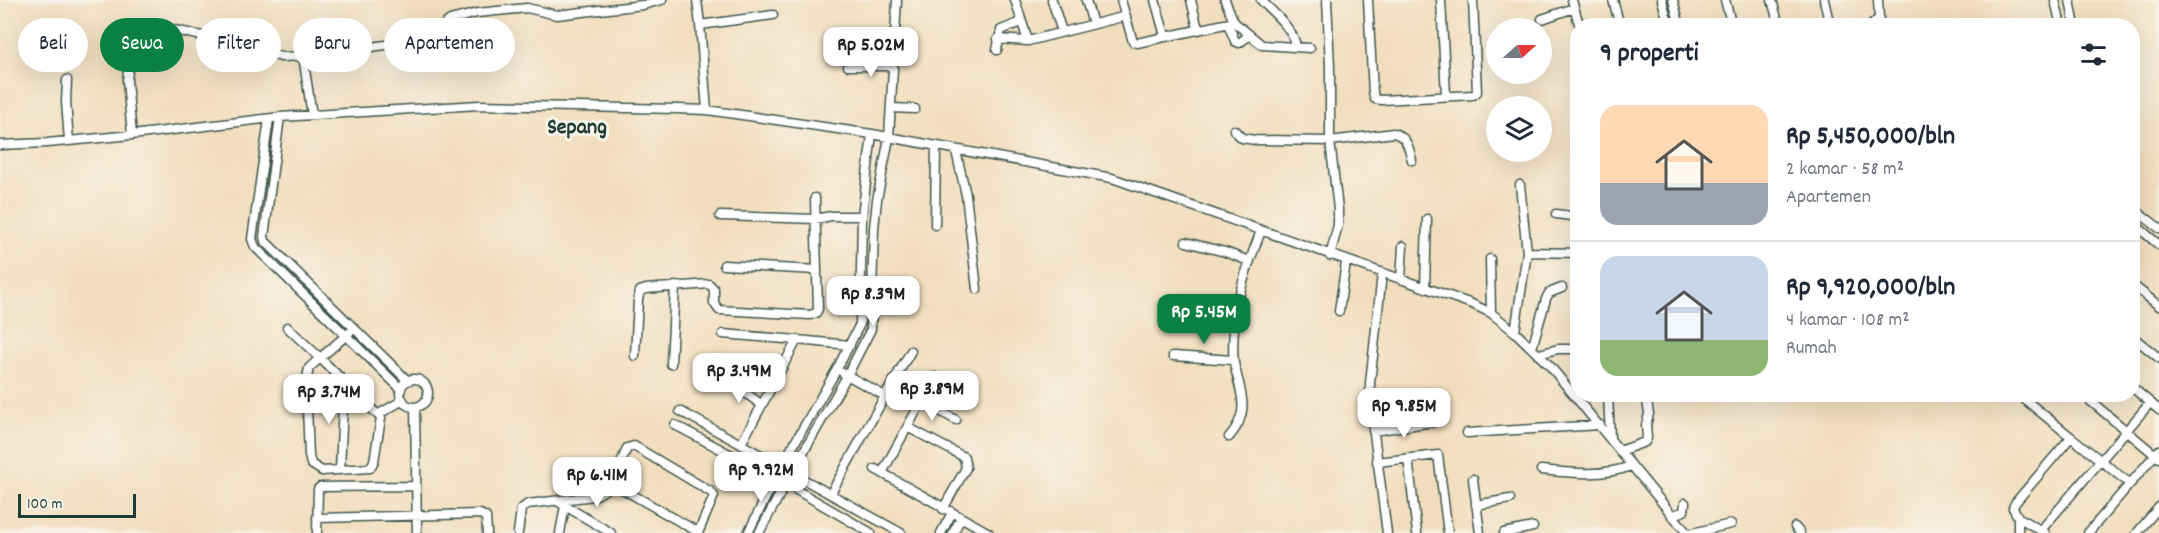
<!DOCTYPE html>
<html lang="id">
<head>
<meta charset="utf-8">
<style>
  :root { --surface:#fff; --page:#f6f6f7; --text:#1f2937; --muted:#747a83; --line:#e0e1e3; --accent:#0b8043 }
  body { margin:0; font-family:Dekko,sans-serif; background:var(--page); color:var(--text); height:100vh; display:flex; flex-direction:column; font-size:22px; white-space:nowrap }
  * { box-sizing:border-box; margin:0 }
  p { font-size:20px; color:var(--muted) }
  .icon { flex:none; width:33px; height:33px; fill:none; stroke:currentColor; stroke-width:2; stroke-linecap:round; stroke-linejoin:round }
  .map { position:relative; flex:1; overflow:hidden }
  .drawer { position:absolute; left:1570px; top:18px; width:570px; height:384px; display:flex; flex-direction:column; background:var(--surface); border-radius:24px; box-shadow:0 6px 24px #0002 }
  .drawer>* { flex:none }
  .hud { position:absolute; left:18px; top:18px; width:570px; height:54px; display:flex; gap:12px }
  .needle { width:39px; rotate:69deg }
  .fabs { position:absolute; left:1486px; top:18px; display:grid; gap:12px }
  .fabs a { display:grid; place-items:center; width:66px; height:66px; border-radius:50%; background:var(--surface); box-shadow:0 6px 24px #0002; font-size:30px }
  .scale { position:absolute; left:18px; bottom:15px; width:118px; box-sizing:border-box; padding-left:6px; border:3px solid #1f3d34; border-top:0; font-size:16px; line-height:21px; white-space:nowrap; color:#1f3d34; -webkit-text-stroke:4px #f7f3e8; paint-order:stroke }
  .price { position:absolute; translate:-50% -51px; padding:0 14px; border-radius:12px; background:#fff; color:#222; font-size:20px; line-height:39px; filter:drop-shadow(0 2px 3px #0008) }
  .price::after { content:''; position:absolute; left:50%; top:36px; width:18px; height:14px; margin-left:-9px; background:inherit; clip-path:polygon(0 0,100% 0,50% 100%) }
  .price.selected { background:var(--accent); color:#fff }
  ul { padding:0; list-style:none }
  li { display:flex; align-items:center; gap:18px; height:150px; padding:0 30px }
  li+li { border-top:2px solid var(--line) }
  li span { display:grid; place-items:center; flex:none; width:168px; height:120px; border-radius:18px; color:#555 }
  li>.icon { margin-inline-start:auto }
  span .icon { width:72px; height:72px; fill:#fffc; stroke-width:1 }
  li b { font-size:26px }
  h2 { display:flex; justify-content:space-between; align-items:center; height:72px; padding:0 30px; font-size:26px }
  .pill { padding:0 21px; border-radius:27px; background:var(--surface); box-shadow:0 6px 24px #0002; font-size:21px; line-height:54px }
  .pill.selected { background:var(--accent); color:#fff }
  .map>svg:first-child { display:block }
</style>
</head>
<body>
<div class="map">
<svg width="2159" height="533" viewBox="0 0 2159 533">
  <rect width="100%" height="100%" fill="#f7f3e8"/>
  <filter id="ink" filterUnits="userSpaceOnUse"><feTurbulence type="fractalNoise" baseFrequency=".0167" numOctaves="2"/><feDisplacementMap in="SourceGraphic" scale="12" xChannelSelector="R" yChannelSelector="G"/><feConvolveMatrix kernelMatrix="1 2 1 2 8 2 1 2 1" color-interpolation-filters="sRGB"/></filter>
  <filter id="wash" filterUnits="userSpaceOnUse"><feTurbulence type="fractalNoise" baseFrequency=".008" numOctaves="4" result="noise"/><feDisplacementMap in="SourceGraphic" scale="24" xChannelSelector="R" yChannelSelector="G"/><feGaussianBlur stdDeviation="1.35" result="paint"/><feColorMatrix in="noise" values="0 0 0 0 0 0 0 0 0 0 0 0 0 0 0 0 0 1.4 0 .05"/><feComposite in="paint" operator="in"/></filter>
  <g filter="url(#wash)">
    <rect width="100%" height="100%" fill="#f1debe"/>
  </g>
  <g filter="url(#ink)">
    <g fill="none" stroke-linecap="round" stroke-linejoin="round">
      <defs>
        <path id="street" d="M697,0l3,25 7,85
          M1015,0l13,41
          M1052,0l10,32
          M1086,0l7,24
          M1121,0l12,42 4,1 97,-21
          M1155,0l10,36
          M1191,0l7,29
          M1225,0l9,22 28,23 48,3
          M1261,0c12,13 32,28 35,46
          M1327,0l3,67v74l8,68v16l-8,31
          M1368,0l5,93 2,6 7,1 91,-5 4,-3 -4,-92
          M1441,0l5,96
          M1572,0l7,24
          M1613,0l7,26
          M1662,0l7,26
          M1673,0l7,26
          M1725,0l7,26
          M1772,0l7,26
          M1824,0l6,26
          M2055,0l6,26
          M2070,0l5,26
          M1542,19l32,-11
          M1228,24l7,17 4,2 11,-8
          M700,25l73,-10
          M1871,26l8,-8 -1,-18
          M174,30l61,13 46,14 22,-1 105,-14 21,-5 21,-17 27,-7 50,-5 30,7 86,-10 19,-5
          M998,39l30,2 98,-25
          M997,50l4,-20 20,-8
          M303,56l9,59
          M129,62l-2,19 5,54
          M848,66h45
          M67,80l-1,22 3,39
          M891,108l24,1
          M280,117l-16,120 1,4 143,140
          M269,119l-17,120 3,8 146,142
          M1234,130l8,8 13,2 75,1 64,-8c13,4 15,15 18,27
          M0,145l47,-2 85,-8 148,-18 199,-12 199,4 29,1 165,24 240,44 360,126 19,9 24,19 35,34 137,167
          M956,151l10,44 11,94
          M2133,208l26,20
          M1556,214l22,3
          M720,216l95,3 16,-3h31
          M2133,223l26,22
          M935,225l1,-79
          M1186,242l39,10 24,9
          M1527,252l51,1
          M1490,259l1,54
          M724,265l93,5
          M1382,274l-12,109 1,28 16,122
          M1401,279l2,-33
          M2133,285l26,21
          M1425,288l2,-69
          M1339,311l7,-49
          M287,327l33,31 29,-25
          M1515,332l12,-80 -7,-67
          M723,334l74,6
          M2133,337l26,21
          M1532,348l14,-49 3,-6 13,-5
          M1539,354l19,-5h20
          M635,356l3,-56 2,-9 6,-2 63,-5 5,5v14l5,7 91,5 6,-2 2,-4 -3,-111
          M1173,356l60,4
          M320,358l61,60 -7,43 -4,7 -48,3 -11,-7 -2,-8 -3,-73 3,-15z
          M671,364l4,-78
          M400 393a14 14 0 1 1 28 0a14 14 0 1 1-28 0Z
          M732,383l4,-3 39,2
          M732,383l30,22
          M2133,388l26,22
          M1608,394l2,44
          M2018,394l53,43 -56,66 -2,5 5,9 27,16
          M2082,394l77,64
          M885,396l26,-45
          M922,401l34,19
          M415,407l2,126
          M680,411l101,55
          M379,414l24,-14
          M675,425l98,52
          M909,428l55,29 2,11 -23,41
          M1373,431l60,-9
          M1467,433l133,-8
          M1229,437c23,-26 11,-45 5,-74 -2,-13 0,-39 2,-52 5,-28 15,-54 25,-80
          M2071,437l58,46
          M741,444l56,-104 53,5
          M1620,451l25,-9 2,-4 -1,-13 3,-11 -3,-20
          M1408,458l9,75
          M1377,462l61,-7 10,78
          M782,465l55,-96 23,-45 2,-108 10,-82
          M772 475a10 10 0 1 1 20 0a10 10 0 1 1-20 0Z
          M875,469l114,64
          M340,470l4,-89
          M1541,470c30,3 61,7 90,-4
          M792,472l55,-96 24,-47 3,-101 3,-28 12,-62 8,-138
          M792,473l109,60
          M882,473l53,-96
          M1473,479l7,54
          M612,483l86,49
          M786,484l85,49
          M831,493l54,-97 -42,-23
          M557,501l54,32
          M1476,505l34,-6
          M1672,516l12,-5 1,-8
          M317,518l163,-4 6,3 1,16
          M1795,527l5,6
          M2041,530l109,-127
          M317,533l1,-44 2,-2 95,-1
          M518,533l3,-24 7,-5 66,-8c21,-7 25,-30 33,-48l7,-2 77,46 3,4 -16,37
          M560,533l5,-27
          M748,533l26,-52
          M759,533l26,-48
          M941,533l11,-20
          M953,533l8,-15
          M1504,533l29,-6
          M1692,533l39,-9
          M2018,533v-16
          M2088,533l71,-83
          M2137,533l22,-26"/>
      </defs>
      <use href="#street" stroke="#3e5549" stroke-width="11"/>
      <use href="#street" stroke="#fff" stroke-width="8"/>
    </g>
  </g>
  <g text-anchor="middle" stroke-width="6" stroke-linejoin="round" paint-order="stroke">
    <g font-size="22" font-weight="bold" fill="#1f3d34" stroke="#f7f3e8">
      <text x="577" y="133">Sepang</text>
    </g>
  </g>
</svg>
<div class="fabs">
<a><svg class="needle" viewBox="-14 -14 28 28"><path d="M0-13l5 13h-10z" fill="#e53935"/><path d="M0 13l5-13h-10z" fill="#747a83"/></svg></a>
<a><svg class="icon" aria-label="layers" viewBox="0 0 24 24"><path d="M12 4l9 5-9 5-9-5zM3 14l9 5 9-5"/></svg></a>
</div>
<div class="scale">100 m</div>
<b class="price" style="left:871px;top:78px">Rp 5.02M</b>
<b class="price" style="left:873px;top:327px">Rp 8.39M</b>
<b class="price selected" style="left:1204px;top:345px">Rp 5.45M</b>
<b class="price" style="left:739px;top:404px">Rp 3.49M</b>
<b class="price" style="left:932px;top:422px">Rp 3.89M</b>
<b class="price" style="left:329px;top:425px">Rp 3.74M</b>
<b class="price" style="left:1404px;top:439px">Rp 9.85M</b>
<b class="price" style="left:761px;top:503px">Rp 9.92M</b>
<b class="price" style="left:597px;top:508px">Rp 6.41M</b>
<div class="hud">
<a class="pill">Beli</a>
<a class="pill selected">Sewa</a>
<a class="pill">Filter</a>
<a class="pill">Baru</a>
<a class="pill">Apartemen</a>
</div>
<section class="drawer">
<h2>9 properti<svg class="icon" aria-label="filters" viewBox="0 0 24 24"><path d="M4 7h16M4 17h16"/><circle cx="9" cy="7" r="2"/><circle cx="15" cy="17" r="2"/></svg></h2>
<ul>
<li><span style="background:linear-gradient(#ffd9b3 65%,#9aa5b1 0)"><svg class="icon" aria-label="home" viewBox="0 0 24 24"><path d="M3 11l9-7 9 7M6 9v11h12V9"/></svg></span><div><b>Rp 5,450,000/bln</b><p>2 kamar · 58 m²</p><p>Apartemen</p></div></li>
<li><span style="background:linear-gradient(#c9d6e8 70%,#8fb573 0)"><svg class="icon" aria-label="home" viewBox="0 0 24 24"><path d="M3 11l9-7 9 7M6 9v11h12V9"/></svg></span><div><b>Rp 9,920,000/bln</b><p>4 kamar · 108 m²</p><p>Rumah</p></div></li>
</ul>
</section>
</div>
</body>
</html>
